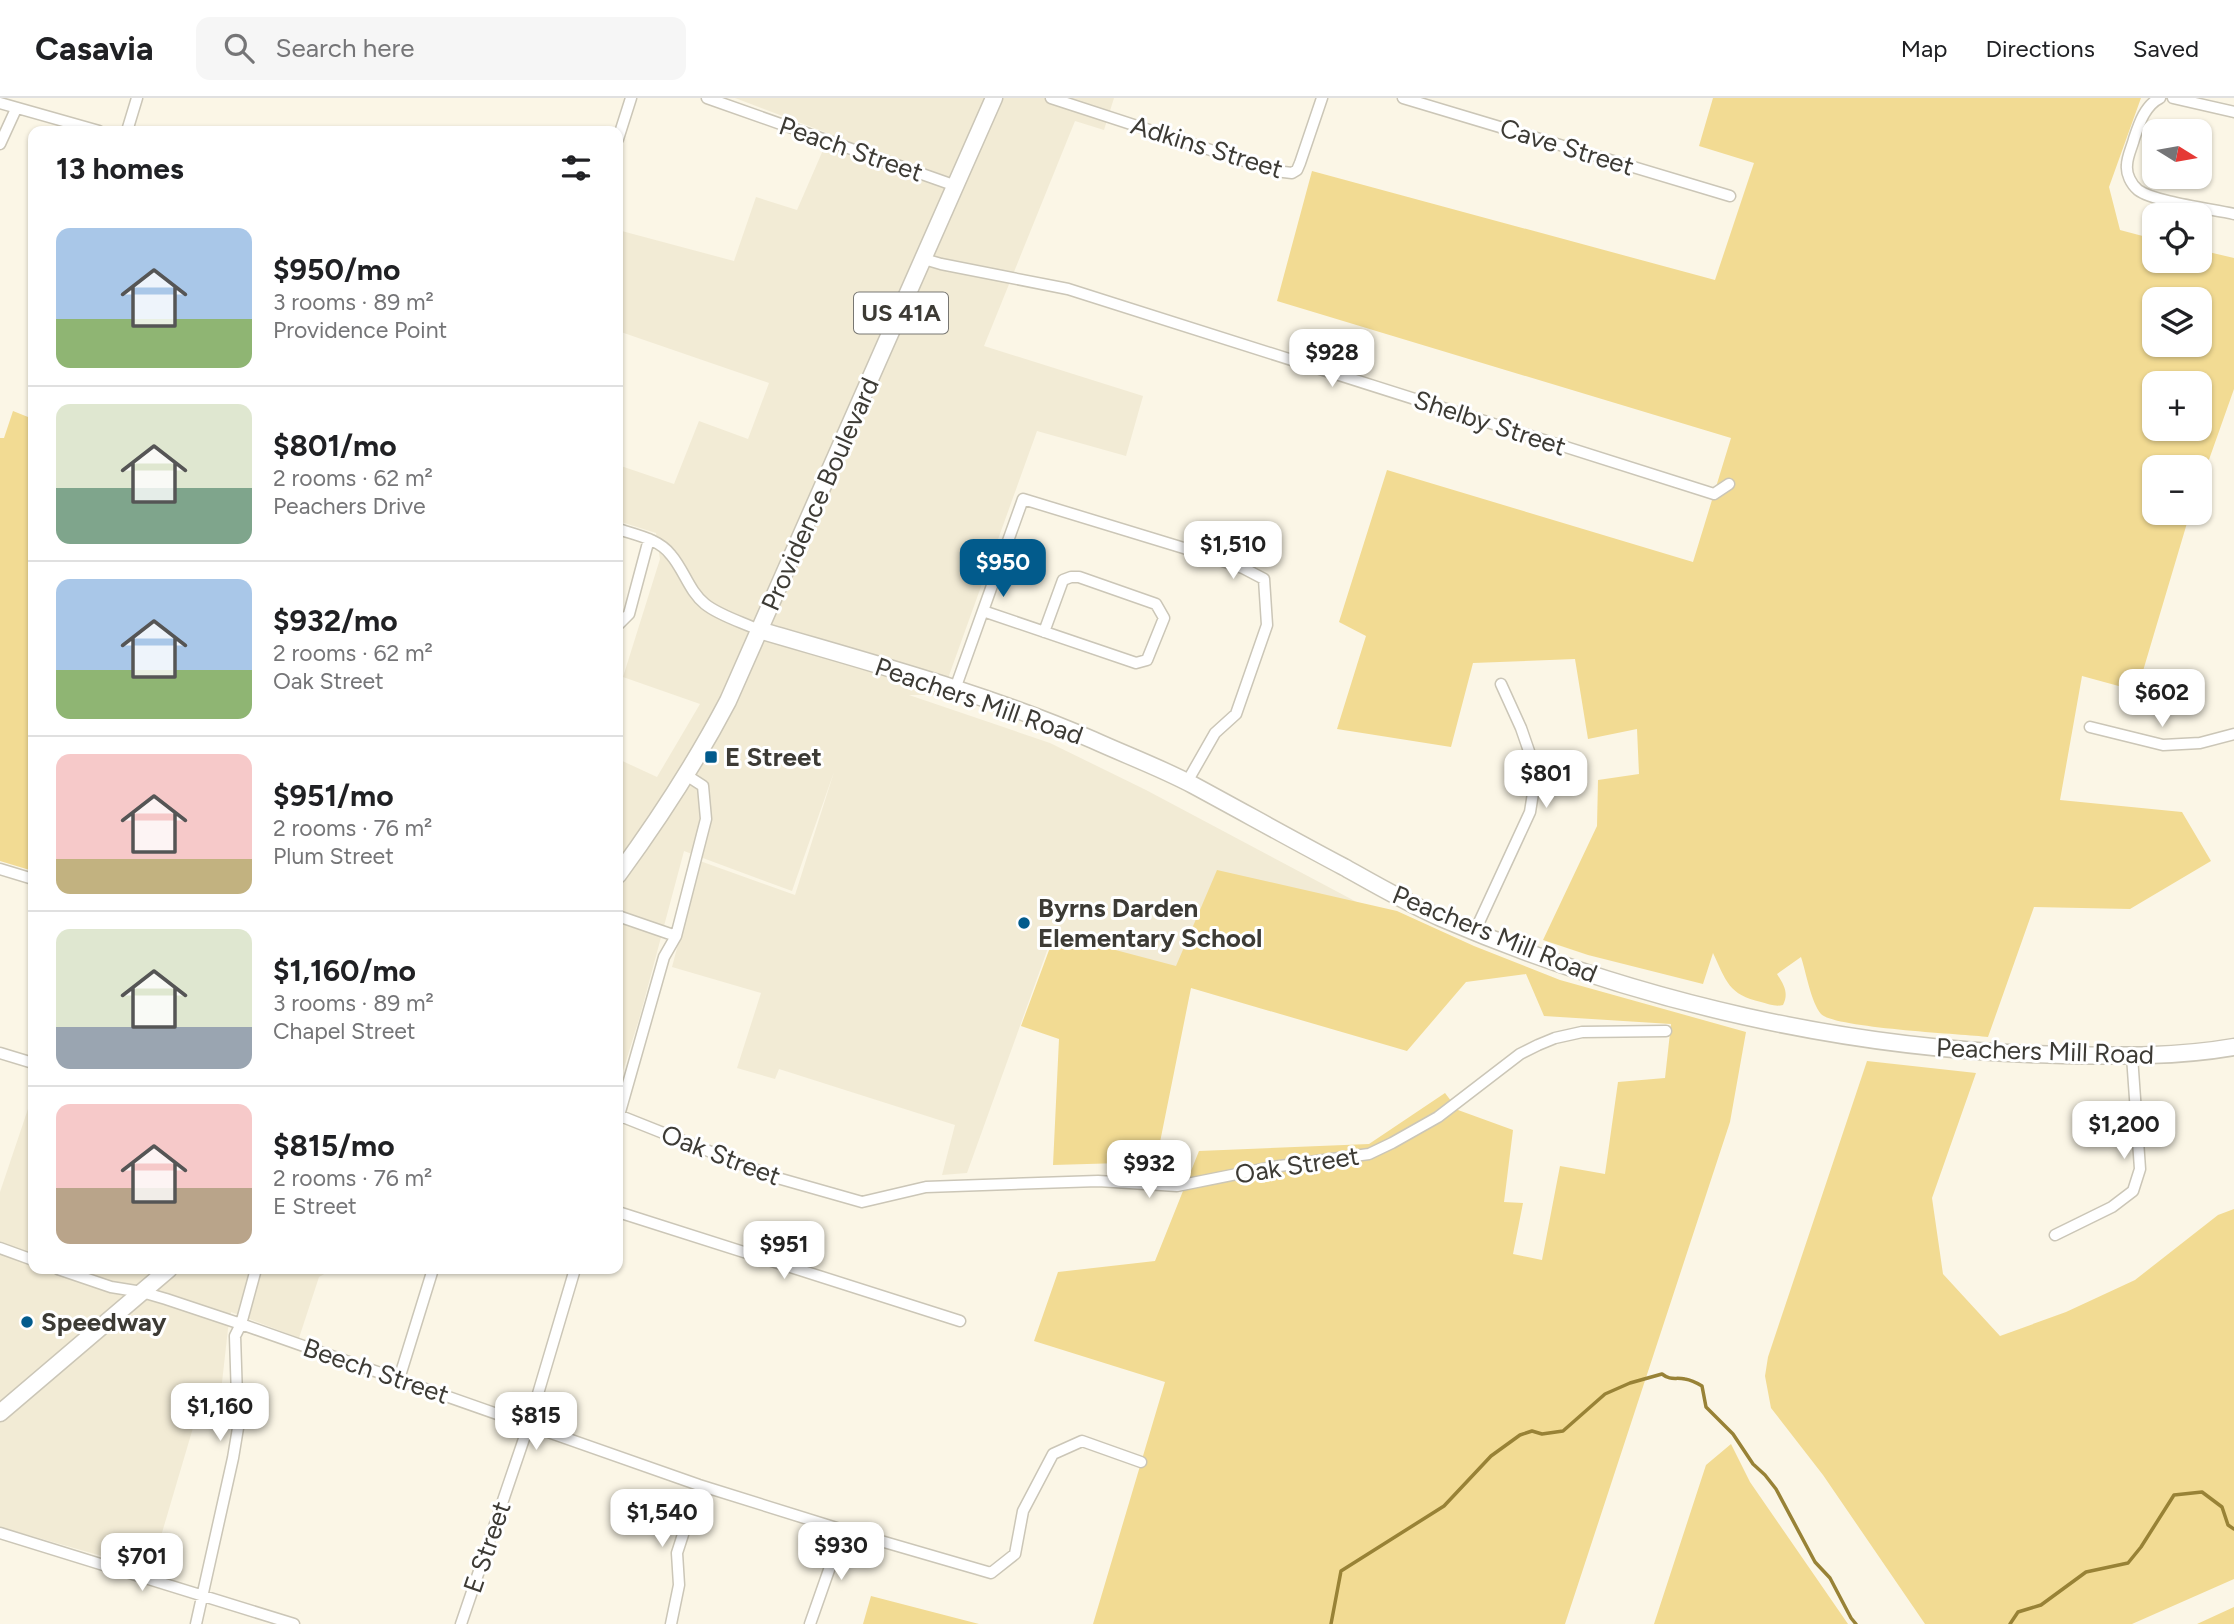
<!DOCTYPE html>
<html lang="en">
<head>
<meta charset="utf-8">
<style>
  :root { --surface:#fff; --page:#f6f6f6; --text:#202124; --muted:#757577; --line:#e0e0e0; --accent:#025b8c }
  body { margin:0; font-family:Figtree,sans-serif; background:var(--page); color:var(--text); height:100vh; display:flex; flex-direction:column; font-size:26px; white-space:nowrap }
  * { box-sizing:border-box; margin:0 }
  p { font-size:23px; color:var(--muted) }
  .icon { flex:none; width:38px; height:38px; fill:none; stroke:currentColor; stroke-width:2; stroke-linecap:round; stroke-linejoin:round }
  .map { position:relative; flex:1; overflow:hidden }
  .details { position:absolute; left:28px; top:28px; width:595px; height:1148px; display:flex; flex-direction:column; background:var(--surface); border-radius:14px; box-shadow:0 2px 5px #0004 }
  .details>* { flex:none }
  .needle { width:46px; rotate:101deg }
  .fabs { position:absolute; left:2142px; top:21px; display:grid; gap:14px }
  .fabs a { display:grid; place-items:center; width:70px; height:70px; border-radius:14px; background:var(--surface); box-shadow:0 2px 5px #0004; font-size:35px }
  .price { position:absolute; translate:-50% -60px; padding:0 16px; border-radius:14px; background:#fff; color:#222; font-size:23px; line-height:46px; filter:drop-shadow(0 2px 4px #0008) }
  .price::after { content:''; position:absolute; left:50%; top:42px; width:21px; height:16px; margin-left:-10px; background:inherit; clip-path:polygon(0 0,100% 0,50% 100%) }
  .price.on { background:var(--accent); color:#fff }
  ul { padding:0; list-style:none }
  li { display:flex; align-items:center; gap:21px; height:175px; padding:0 28px }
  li+li { border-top:2px solid var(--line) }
  li span { display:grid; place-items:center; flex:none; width:196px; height:140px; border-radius:14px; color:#555 }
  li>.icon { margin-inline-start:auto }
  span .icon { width:84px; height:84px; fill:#fffc; stroke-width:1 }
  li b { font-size:30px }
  h2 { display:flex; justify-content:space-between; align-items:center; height:84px; padding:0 28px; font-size:30px }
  header { display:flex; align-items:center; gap:42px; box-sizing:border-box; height:98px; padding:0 35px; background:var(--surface); border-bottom:2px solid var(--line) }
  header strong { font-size:33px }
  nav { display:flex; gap:38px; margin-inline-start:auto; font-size:24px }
  .search { width:490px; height:63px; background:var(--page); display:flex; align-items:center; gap:18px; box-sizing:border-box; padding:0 24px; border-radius:14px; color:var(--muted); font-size:26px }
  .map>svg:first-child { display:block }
</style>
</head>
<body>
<header>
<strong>Casavia</strong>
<div class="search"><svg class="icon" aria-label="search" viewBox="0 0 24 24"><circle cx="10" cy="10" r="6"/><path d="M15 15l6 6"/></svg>Search here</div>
<nav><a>Map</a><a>Directions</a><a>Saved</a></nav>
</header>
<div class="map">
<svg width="2234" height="1526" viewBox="0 0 2234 1526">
  <rect width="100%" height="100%" fill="#fbf6e6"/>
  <path fill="#f2ebd5" d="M735,0h379l-10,32 -29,-9 -91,225 159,50 -17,60 -89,-25 -95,264h-33l141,48 96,47 222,118 -34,116 -282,-87 -85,236 -25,2 13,-50 -176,-56 -4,10 -38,-11 24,-75 -89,-26 28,-106 95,34 39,-123 -42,119 -108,-40 -44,165 -22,71v-328l39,18 43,-73 -77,-27 37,-118 -4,-26 -38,-12v-56l56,19 25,-63 49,18 21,-56 -151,-52v-101l116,31 22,-64 41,13 33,-76z
    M33,996v175h300l-14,8 -20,61 -68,-26 -3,17 -11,98 -22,-6 -44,149 -151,-43v-335z"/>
  <path fill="#f2db93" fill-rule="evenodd" d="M1713,0h428l-32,89 11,43 34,9v22h46v-11l34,8v131l-34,96v-18h-46v46h36l-53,178 -55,-15 -22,124 122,12 29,49 -81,48 -96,-2 -46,130c-25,-3 -154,-9 -167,-23 -10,-12 -15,-42 -20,-57l-24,17c7,11 12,19 6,31 -8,2 -14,-1 -22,-3 -32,-7 -35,-21 -48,-49l-10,31 -115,-29 -45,-15 54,-114 1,-46 41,-6 -2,-45 -49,10 -13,-80 -102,4 -22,84 -114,-18 29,-93 -27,-14 48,-152 306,92 38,-124 -454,-137 35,-130 403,109 39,-117 -55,-17zM2154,201h46v46h-46zM2154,285h46v46h-46z
    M13,313l20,8v452l-33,-10v-423h4z
    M1217,772l180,41 77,35 86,34 186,52 -16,90 -165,502h-472l72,-242 -131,-41 24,-69 97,-11 44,-110 170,-7 76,-51 13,17 55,20 -9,72 19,1 -10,51 29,6 18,-94 45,8 13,-92 47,-4 6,-54 -127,-8 -18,-42 -60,8 -59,69 -216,-63 -35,174 -103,3 6,-126 -38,-13 34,-92 121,32z
    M1867,963l109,12 -44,125 11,76 57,62 66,-24 69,-32 83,-65 16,-6v370l-102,45h-207l-102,-149 -52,-67 -6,-32 3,-19z
    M1731,1346l19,38 98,142h-194l52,-159z
    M871,1498l108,28h-116z
    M2234,1509v17h-37z"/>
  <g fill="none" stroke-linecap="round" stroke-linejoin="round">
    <path stroke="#988236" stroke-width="3.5" d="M1331,1526l10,-53 103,-65 47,-50 29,-21 12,-4 10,3 21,-3 42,-37 25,-11 32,-9c9,7 13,3 23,5 6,1 12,4 17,7l4,21 27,27 20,30 12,11 11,14 39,73 15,16 21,40 5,6
      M2010,1526l8,-12 23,-7 45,-33 42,-9 13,-16 33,-52 28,-3 20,15 6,18 6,4"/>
    <defs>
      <path id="minor" d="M707,0l249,88
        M1051,0l224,73 17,2 5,-3 3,-7 22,-65
        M1403,0l327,98
        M2160,0c-15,7 -21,26 -26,41 -2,8 -7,18 -7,26 -1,9 4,19 11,25 16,12 74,19 96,24
        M2173,0l61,14
        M0,5l99,28
        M127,33l10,-33
        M618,41l13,-41
        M0,46l16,-35
        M924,161l17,5 127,25 646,205 15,-10
        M618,431c18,6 41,10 53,26 13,15 18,36 34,49 15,12 37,18 54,26
        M983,513l153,52 11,-3 17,-42 -8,-14 -77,-27h-8l-8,3 -19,52
        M618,527l11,-11 20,-75
        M955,591l68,-190 177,54 43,15 21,11 3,46 -31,89 -21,19 -28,49
        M2090,629l73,18 37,-2 34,-9
        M0,771l33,10
        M618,818l58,20
        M1475,833l55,-119 4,-25 -3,-30 -10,-29 -20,-44
        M0,955l33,10
        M618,1017l156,62 88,25 64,-15 172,-6 79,5 95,-19 97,-13 23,-11 46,-26 82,-63 18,-9 17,-7 27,-6 84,-1
        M618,1021l46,-162 12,-21 30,-117 -3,-33 -17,-11
        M618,1114l342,109
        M2055,1137l57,-28 21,-16 7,-22 -8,-113
        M0,1150l33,12
        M58,1171l53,18 31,5 24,7 75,25 458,161 144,45 148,43 24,-19 8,-43 30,-57 29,-13 59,21
        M399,1281l34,-110
        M0,1435l294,91
        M196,1526l37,-166 5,-30 -3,-92 6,-12 15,-55
        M461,1526l68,-200 46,-155
        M671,1526l8,-39 -2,-32 22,-68
        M810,1526l33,-94"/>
      <path id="primary" d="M759,532c112,33 226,63 334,110 33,15 68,28 100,45 50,27 100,55 151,82 32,18 63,36 97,51 196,84 408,133 622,137 57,1 114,2 171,-8"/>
      <path id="trunk" d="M618,777c41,-56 78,-113 110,-174l266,-603
        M0,1315l169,-144"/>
    </defs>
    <use href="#minor" stroke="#cbc6b7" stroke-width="13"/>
    <use href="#primary" stroke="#cbc6b7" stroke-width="19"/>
    <use href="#trunk" stroke="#cbc6b7" stroke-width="19"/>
    <use href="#minor" stroke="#fff" stroke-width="10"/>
    <use href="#primary" stroke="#fff" stroke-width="16"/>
    <use href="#trunk" stroke="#fff" stroke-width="16"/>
  </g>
  <g fill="#025b8c" stroke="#fff" stroke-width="2.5">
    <rect x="704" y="652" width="14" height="14" rx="3.5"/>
    <circle cx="1024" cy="825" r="7"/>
    <circle cx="27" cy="1224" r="7"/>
  </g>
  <g text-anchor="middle" stroke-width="6" stroke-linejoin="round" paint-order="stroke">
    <rect fill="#fff" stroke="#777672" stroke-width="2" x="854" y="194.5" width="94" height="41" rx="5"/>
    <g font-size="24" font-weight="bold" fill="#3d3b35">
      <text x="901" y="223">US 41A</text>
    </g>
    <g font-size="26" fill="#3d3b35" stroke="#fff">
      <text transform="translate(1207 49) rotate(17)" y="9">Adkins Street</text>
      <text transform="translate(1567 49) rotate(17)" y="9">Cave Street</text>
      <text transform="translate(851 51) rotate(19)" y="9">Peach Street</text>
      <text transform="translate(1490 325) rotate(18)" y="9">Shelby Street</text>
      <text transform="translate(820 396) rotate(-66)" y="9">Providence Boulevard</text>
      <text transform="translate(979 603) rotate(19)" y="9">Peachers Mill Road</text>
      <text transform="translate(1495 836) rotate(22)" y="9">Peachers Mill Road</text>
      <text transform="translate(2045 953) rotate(2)" y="9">Peachers Mill Road</text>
      <text transform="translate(721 1057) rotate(21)" y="9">Oak Street</text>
      <text transform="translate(1297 1067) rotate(-9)" y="9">Oak Street</text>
      <text transform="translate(376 1273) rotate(19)" y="9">Beech Street</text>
      <text transform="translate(487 1449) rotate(-71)" y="9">E Street</text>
    </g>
    <g font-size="26" font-weight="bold" fill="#3d3b35" stroke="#fff" text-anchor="start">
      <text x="725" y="668">E Street</text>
      <text x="1038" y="819">Byrns Darden<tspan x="1038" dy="30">Elementary School</tspan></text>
      <text x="41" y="1233">Speedway</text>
    </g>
  </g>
</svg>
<div class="fabs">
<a><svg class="needle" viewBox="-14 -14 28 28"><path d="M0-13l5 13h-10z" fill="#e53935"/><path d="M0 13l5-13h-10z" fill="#757577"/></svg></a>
<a><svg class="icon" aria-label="locate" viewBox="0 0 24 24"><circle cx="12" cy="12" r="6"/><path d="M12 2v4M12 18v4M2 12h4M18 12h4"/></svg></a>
<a><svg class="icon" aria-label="layers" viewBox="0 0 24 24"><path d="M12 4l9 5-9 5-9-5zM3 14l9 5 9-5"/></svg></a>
<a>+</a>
<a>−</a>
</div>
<b class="price" style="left:1332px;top:291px">$928</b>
<b class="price" style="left:1233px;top:483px">$1,510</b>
<b class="price on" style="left:1003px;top:501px">$950</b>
<b class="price" style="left:2162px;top:631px">$602</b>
<b class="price" style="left:1546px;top:712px">$801</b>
<b class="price" style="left:2124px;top:1063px">$1,200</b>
<b class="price" style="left:1149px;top:1102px">$932</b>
<b class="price" style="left:784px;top:1183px">$951</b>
<b class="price" style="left:220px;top:1345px">$1,160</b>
<b class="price" style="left:536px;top:1354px">$815</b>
<b class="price" style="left:662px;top:1451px">$1,540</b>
<b class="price" style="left:841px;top:1484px">$930</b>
<b class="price" style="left:142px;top:1495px">$701</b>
<section class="details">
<h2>13 homes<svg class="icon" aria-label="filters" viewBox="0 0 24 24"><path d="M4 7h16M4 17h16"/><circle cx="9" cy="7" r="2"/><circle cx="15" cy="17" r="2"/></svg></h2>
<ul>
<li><span style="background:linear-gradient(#a9c7e8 65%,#8fb573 0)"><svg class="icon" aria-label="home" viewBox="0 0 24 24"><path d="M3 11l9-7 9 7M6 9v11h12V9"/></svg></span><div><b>$950/mo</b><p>3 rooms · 89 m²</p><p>Providence Point</p></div></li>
<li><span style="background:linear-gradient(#dfe7d0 60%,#7fa58c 0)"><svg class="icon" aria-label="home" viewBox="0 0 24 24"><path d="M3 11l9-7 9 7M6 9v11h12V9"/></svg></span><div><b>$801/mo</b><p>2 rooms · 62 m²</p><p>Peachers Drive</p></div></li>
<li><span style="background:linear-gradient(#a9c7e8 65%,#8fb573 0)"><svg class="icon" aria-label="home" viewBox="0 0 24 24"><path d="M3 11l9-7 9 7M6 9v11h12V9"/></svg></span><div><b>$932/mo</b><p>2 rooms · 62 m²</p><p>Oak Street</p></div></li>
<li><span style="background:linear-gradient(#f6c9c9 75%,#c2b280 0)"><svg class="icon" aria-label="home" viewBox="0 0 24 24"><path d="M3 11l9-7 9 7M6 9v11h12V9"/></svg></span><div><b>$951/mo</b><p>2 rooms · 76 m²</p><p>Plum Street</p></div></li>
<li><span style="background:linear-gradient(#dfe7d0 70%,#9aa5b1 0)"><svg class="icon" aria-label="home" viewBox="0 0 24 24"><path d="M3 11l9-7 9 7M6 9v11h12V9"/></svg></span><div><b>$1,160/mo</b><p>3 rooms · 89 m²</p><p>Chapel Street</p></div></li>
<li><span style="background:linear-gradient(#f6c9c9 60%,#b9a48a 0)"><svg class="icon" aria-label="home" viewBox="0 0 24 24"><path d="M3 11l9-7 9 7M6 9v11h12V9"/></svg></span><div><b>$815/mo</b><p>2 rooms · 76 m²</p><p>E Street</p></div></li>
</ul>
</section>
</div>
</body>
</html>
